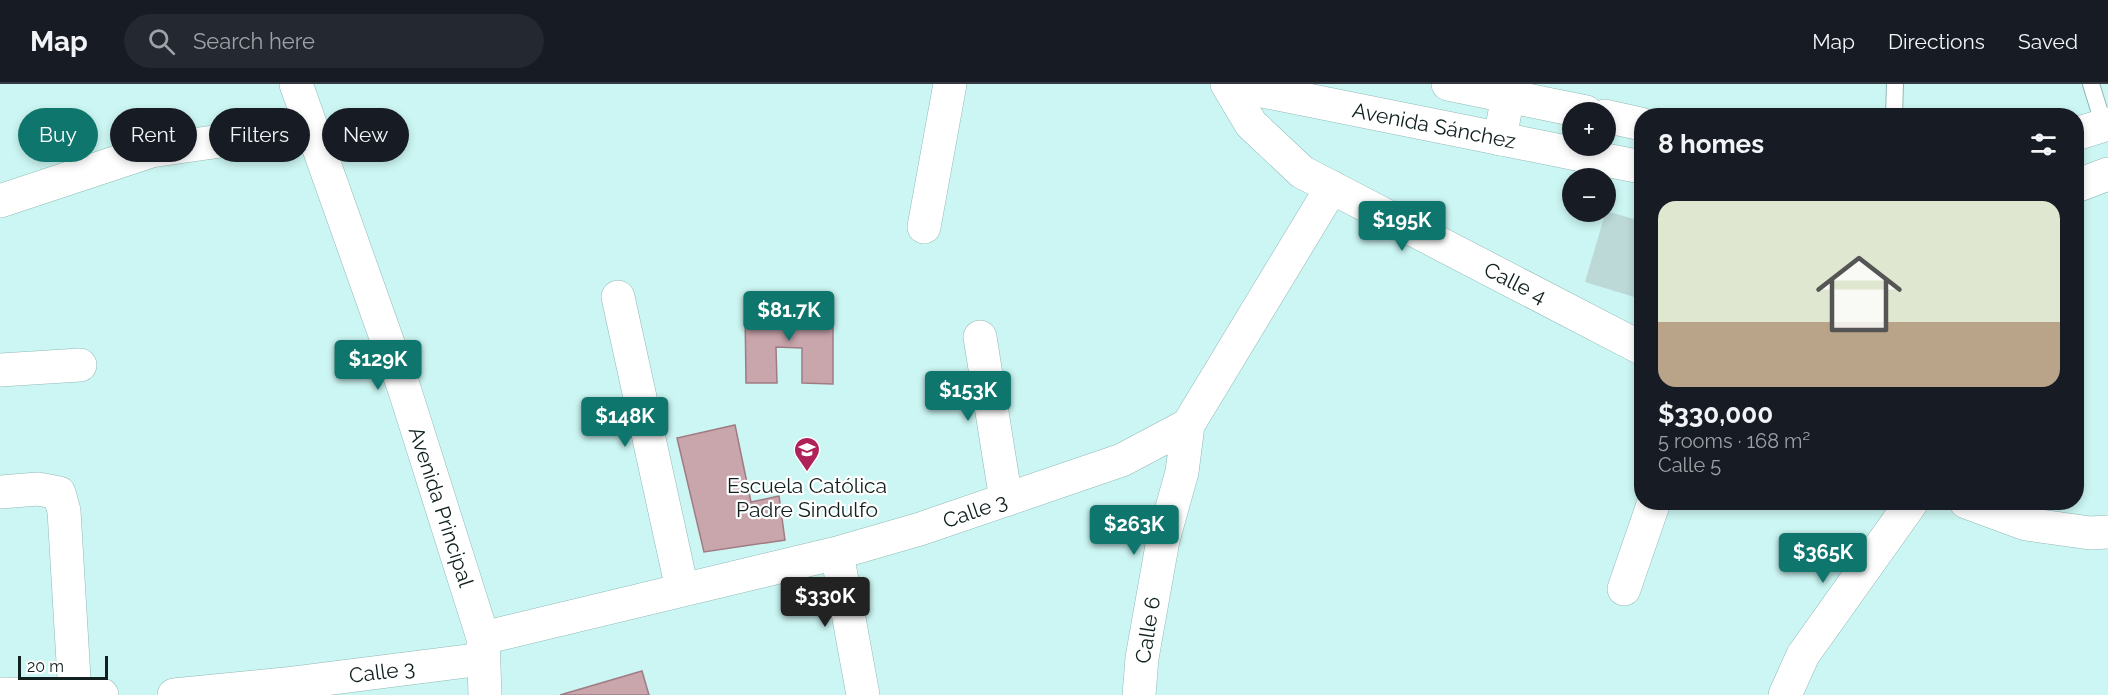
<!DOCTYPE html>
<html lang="en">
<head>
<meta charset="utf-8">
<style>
  :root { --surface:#171b24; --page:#242831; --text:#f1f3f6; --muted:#9ea1a6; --line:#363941; --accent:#0f766e }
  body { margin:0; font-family:Raleway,sans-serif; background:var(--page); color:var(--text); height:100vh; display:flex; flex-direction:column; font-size:22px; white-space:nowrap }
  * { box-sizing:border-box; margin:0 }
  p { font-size:20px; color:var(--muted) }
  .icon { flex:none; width:33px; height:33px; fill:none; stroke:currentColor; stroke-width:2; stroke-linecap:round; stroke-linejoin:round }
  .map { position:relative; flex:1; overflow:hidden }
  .details { position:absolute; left:1634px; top:24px; width:450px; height:402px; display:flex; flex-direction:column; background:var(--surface); border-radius:24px; box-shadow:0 3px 9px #0003 }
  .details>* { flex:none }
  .top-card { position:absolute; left:18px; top:24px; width:570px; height:54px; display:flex; gap:12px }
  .controls { position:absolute; left:1562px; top:18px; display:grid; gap:12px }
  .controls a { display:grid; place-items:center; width:54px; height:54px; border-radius:50%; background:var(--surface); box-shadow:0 3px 9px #0003; font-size:30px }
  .scale { position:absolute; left:18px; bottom:15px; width:90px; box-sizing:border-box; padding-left:6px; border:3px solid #10201f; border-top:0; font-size:16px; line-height:21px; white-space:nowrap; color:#10201f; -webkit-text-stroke:4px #fff; paint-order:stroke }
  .price { position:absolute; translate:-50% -51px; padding:0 14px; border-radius:6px; background:var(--accent); color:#fff; font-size:20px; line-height:39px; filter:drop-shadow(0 2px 3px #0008) }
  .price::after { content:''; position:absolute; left:50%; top:36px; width:18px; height:14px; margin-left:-9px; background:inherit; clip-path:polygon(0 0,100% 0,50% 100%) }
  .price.active { background:#222; color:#fff }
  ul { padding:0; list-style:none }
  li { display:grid; align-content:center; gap:12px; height:318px; padding:0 24px }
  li+li { border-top:2px solid var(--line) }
  li span { display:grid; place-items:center; height:186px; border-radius:18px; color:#555 }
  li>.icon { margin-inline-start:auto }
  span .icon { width:108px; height:108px; fill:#fffc; stroke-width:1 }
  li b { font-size:26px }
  h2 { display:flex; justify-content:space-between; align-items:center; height:72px; padding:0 24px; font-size:26px }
  .chip { padding:0 21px; border-radius:27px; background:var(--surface); box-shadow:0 3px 9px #0003; font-size:21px; line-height:54px }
  .chip.active { background:var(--accent); color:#fff }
  header { display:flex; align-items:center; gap:36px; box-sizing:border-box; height:84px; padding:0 30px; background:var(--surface); border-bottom:2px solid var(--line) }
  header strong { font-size:28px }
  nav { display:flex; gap:33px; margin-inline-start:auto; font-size:21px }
  .search { width:420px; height:54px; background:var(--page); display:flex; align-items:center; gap:15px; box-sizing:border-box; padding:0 21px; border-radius:33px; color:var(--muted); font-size:22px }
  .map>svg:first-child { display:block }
</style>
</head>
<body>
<header>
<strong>Map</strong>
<div class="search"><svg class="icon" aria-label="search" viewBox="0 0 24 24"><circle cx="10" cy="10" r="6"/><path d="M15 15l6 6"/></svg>Search here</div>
<nav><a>Map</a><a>Directions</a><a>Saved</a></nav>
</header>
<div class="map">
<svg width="2108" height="611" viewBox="0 0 2108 611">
  <rect width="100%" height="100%" fill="#ccf6f3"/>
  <path fill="#bcd9d7" d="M1606,127l35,10v78l-56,-17z"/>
  <path fill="#c9a5ac" stroke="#9f7c84" stroke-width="1.5" d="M745,223h88v77l-31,-1v-35l-26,-1 1,36h-31z
    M735,341l16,77 28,-6 6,44 -81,12 -27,-114z
    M642,587l7,24h-89z"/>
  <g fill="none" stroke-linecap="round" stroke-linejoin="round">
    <defs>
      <path id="lane" d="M2091,0l13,42
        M1894,32l1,-32"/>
      <path id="street" d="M1227,0l24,40 51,48 339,176
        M1500,55l10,-55
        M0,117l151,-50 97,-14 65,-2
        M924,143l26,-143
        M618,213l64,292
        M980,253l26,163
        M0,286l80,-5
        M0,408l38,-3 21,4 5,18 11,184
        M1966,418l60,22 64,9 18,-1
        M837,469l26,142
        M1624,505l30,-87
        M483,554l354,-85 83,-24 202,-69 66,-35 144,-238
        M0,610l102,1
        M174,611l111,-11 198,-25
        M1139,611l3,-37 21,-118 19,-68 6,-47
        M1785,611l18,-40 109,-153"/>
      <path id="secondary" d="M296,0l109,307 78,247 2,57
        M1228,0l413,83
        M1448,0l138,28
        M1605,32l36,8
        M2076,50l32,-10
        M2076,102l32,-12"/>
    </defs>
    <use href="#lane" stroke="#90b9b6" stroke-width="18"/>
    <use href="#street" stroke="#90b9b6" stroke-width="34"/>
    <use href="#secondary" stroke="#90b9b6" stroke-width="34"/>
    <use href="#lane" stroke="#fff" stroke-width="16"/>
    <use href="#street" stroke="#fff" stroke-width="33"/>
    <use href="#secondary" stroke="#fff" stroke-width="33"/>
  </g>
  <defs>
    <symbol id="school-pin" viewBox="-11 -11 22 30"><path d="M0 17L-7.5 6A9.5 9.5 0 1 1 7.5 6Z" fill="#af2159" stroke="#fff"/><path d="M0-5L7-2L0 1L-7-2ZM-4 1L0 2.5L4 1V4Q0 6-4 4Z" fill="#fff"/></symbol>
  </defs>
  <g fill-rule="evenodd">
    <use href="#school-pin" x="792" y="351" width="30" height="40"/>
  </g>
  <g text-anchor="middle" stroke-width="4.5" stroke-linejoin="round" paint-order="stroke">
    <g font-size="21" fill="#10201f" stroke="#fff">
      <text transform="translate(1434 42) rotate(11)" y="7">Avenida Sánchez</text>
      <text transform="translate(1515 199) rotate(27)" y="7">Calle 4</text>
      <text transform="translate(441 423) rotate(72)" y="7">Avenida Principal</text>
      <text transform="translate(975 427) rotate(-19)" y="7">Calle 3</text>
      <text transform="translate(1148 546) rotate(-81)" y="7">Calle 6</text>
      <text transform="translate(382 588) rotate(-7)" y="7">Calle 3</text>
    </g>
    <g font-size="21" fill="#10201f" stroke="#fff">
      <text x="807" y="409">Escuela Católica<tspan x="807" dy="24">Padre Sindulfo</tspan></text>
    </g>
  </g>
</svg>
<div class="controls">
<a>+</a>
<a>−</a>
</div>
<div class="scale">20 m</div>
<b class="price" style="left:1402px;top:168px">$195K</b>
<b class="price" style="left:789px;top:258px">$81.7K</b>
<b class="price" style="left:378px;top:307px">$129K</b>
<b class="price" style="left:968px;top:338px">$153K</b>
<b class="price" style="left:625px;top:364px">$148K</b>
<b class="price" style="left:1134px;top:472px">$263K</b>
<b class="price" style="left:1823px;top:500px">$365K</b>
<b class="price active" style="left:825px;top:544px">$330K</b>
<div class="top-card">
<a class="chip active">Buy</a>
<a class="chip">Rent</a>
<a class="chip">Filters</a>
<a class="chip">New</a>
</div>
<section class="details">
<h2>8 homes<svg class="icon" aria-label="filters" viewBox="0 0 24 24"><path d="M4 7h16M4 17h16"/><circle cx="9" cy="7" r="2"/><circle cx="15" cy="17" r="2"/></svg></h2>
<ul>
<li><span style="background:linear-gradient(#dfe7d0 65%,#b9a48a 0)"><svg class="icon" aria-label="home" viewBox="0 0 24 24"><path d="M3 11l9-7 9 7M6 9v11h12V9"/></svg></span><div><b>$330,000</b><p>5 rooms · 168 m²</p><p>Calle 5</p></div></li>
</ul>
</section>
</div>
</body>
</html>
